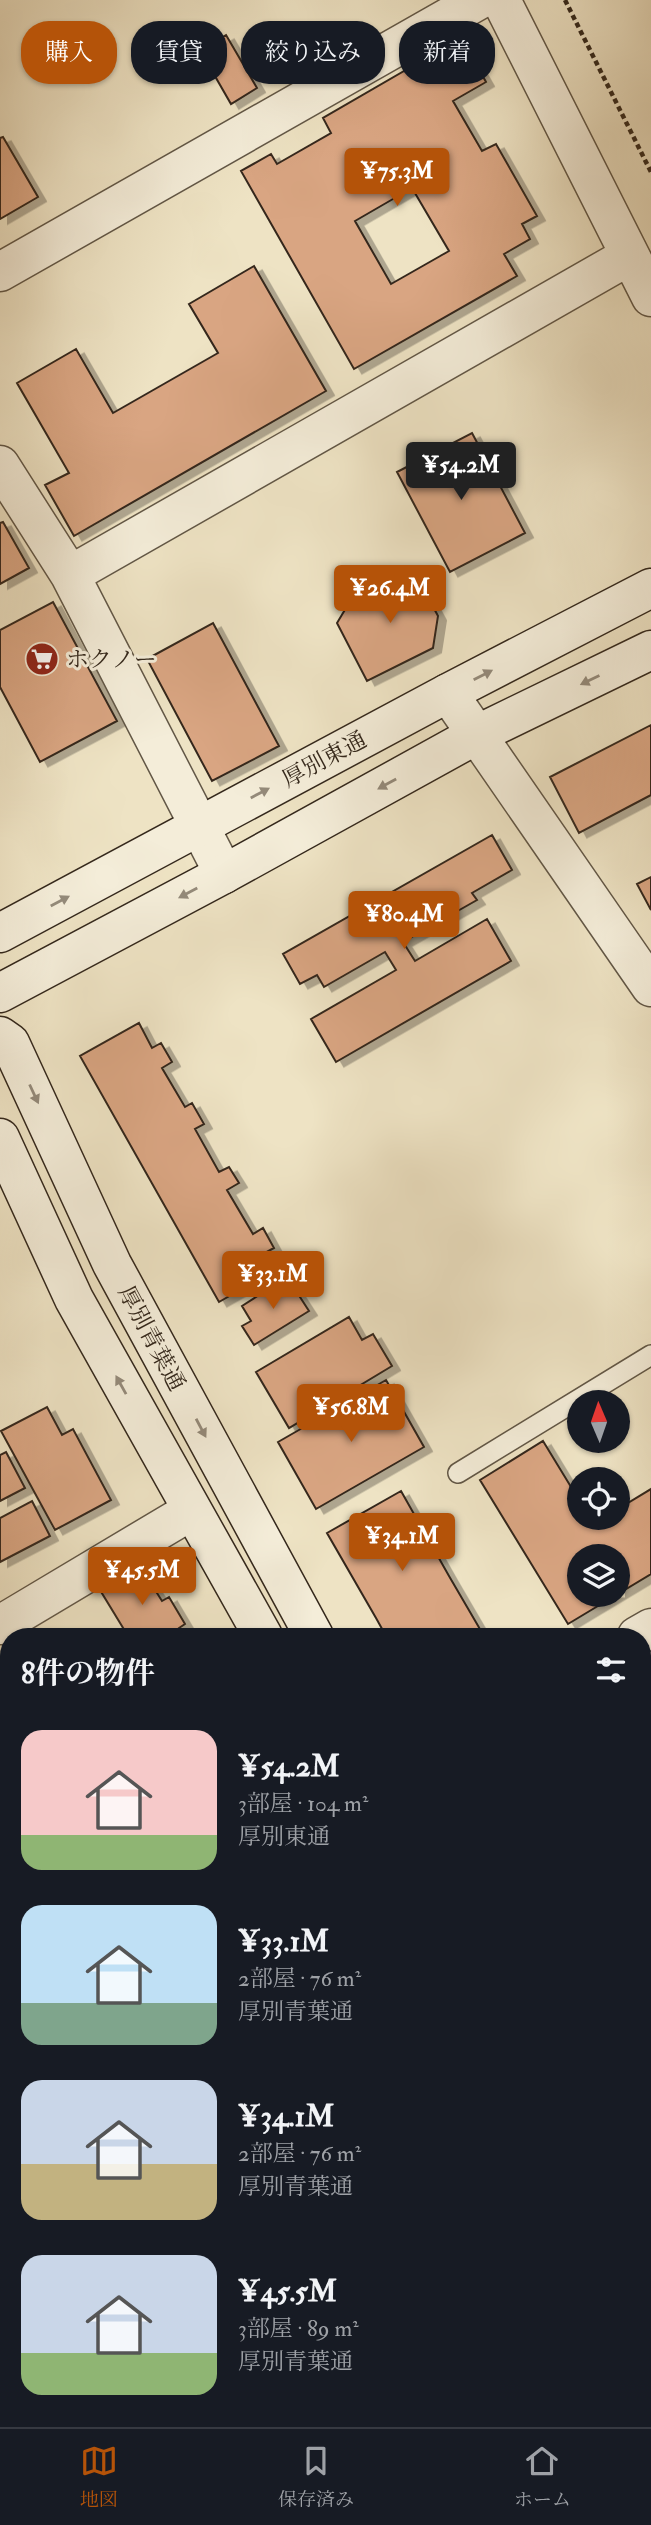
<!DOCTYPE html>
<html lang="ja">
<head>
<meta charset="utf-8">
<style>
  :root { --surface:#171b24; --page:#242831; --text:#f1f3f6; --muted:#9ea1a6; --line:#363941; --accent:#b45309 }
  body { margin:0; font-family:"IM FELL Double Pica","Noto Serif JP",serif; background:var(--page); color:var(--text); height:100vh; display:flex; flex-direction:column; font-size:26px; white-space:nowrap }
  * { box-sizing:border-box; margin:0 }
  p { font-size:23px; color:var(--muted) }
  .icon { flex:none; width:38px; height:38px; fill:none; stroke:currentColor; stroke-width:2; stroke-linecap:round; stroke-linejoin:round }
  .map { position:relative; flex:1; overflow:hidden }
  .side { position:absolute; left:0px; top:1628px; width:651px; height:800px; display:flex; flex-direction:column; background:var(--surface); border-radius:28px 28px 0 0; box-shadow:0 2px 5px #0004 }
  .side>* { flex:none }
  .top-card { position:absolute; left:21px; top:21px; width:609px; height:63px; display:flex; gap:14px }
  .needle { width:46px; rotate:358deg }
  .tools { position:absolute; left:567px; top:1390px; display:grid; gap:14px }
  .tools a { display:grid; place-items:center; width:63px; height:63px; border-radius:50%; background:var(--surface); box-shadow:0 2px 5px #0004; font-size:35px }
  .price { position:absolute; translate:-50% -60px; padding:0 16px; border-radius:7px; background:var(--accent); color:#fff; font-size:23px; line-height:46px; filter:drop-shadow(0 2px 4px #0008) }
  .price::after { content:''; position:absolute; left:50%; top:42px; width:21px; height:16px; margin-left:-10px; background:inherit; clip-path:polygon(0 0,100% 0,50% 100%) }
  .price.current { background:#222; color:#fff }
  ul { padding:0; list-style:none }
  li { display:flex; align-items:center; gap:21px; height:175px; padding:0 21px }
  li span { display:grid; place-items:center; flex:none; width:196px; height:140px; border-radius:21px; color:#555 }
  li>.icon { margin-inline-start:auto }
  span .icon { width:84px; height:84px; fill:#fffc; stroke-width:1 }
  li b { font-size:30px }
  h2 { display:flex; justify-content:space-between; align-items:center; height:84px; padding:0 21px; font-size:30px }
  .pill { padding:0 24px; border-radius:28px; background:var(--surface); box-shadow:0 2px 5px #0004; font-size:24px; line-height:63px }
  .pill.current { background:var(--accent); color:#fff }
  .tab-bar { display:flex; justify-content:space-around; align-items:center; height:98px; border-top:2px solid var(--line); background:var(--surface); font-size:19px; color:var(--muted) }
  .tab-bar a { display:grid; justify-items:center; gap:4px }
  .tab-bar .current { color:var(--accent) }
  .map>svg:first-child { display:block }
</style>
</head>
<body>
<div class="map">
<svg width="651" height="2427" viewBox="0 0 651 2427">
  <defs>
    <filter id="shadow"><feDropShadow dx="8" dy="4.5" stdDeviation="0" flood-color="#0004"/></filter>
  </defs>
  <rect width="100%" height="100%" fill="#eee3c4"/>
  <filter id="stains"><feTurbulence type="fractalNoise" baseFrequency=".00286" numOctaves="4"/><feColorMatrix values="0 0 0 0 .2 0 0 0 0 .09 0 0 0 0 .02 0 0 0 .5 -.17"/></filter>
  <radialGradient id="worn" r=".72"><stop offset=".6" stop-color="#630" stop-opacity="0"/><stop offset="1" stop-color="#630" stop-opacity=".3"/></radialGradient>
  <path fill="#bbc392" stroke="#787657" stroke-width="2" d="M9,2069v349h193l3,9h-205v-356z"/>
  <path fill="#d9a582" stroke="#34281c" stroke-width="2" fill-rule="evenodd" filter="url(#shadow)" d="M226,35l31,53 -26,16 -31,-54z
    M461,38l25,44 -33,19 29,50 14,-7 41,72 -15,8 8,15 -26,15 13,22 -163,93 -113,-198 30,-17 6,10 54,-31 -8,-15zM412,188l37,63 -58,33 -36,-63z
    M3,137l35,60 -38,22v-81z
    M254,266l72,125 -252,145 -29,-51 24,-12 -52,-90 59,-34 37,64 105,-60 -29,-49z
    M472,433l53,100 -75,39 -53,-100z
    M3,522l26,46 -29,16v-61z
    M414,571l24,45 -5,32 -66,33 -30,-58 9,-15 26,-13 -5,-10 14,-8 4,9z
    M53,602l64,119 -77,41 -40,-75v-57z
    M213,623l66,123 -67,35 -65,-122z
    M651,725v70l-72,38 -29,-56z
    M492,835l20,35 -40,23 5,7 -74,42 12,19 72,-42 24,42 -175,101 -25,-43 85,-49 -11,-18 -61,35 -7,-12 -17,9 -17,-30z
    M651,877v33l-14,-26z
    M139,1023l13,25 9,-5 11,19 -10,6 23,39 7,-4 12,21 -9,5 24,43 10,-5 10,16 -12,7 26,44 10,-6 11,20 -11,6 10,17 -54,31 -139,-246z
    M287,1277l22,34 -55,34 -12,-19 9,-5 -9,-15z
    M349,1317l13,23 11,-6 19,32 -103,62 -33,-56z
    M386,1380l38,67 -108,62 -38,-67z
    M47,1407l15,28 11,-6 38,71 -56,30 -54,-99z
    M543,1441l36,59v17h11l4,6 10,-6h14v-8l33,-20v85l-83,50 -88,-144zM579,1556h39v38h-39z
    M6,1452l19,36 -25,13v-46z
    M401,1491l48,85 35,60h-98l-10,-18 -49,-85z
    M32,1501l18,35 -50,26v-44z
    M140,1566l22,35 7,-4 16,27 -6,4 4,8h-55l-28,-46z
    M0,1675l9,15v26l-9,5z
    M642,1721l9,17v6l-9,5z
    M651,1763v63l-9,5v-63z
    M9,1806v48l-9,6v-48z
    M651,1905v188l-9,4v-189z
    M651,2105v119l-9,-21v-94z
    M383,2418h49l3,9h-73z"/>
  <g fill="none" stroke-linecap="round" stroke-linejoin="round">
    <defs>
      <path id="lane" d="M458,1473l193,-118"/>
      <path id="street" d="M501,0l150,297
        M0,272l479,-272
        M0,465l70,110 154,299
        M70,575l559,-319
        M448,693l203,294
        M0,1625l191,-114
        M637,1636l14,-8
        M0,1780l9,-5
        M642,1872l9,-5
        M0,1977l9,-3
        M264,2418l3,9"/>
      <path id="secondary" d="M0,933l448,-240 203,-105
        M0,993l224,-119 252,-139 175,-85
        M0,1036l10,7 102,221 202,372
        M0,1138l74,161 189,337
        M642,2349l9,20
        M614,2418l4,9"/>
    </defs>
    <use href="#lane" stroke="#625746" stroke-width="22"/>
    <use href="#street" stroke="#625746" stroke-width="41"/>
    <use href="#secondary" stroke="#34281c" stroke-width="41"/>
    <path stroke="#34281c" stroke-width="4.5" stroke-dasharray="5 3.5" stroke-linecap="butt" d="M565,0l86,172"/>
    <use href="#lane" stroke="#f4edd9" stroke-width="19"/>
    <use href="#street" stroke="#f4edd9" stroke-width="38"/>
    <use href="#secondary" stroke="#f4edd9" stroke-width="38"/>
  </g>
  <defs><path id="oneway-solid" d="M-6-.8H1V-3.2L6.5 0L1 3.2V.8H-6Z" transform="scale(1.75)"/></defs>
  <g fill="#948a7a">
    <use href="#oneway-solid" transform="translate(483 675) rotate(-27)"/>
    <use href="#oneway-solid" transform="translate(590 680) rotate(154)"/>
    <use href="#oneway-solid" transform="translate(387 784) rotate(151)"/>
    <use href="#oneway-solid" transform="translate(260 793) rotate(-28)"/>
    <use href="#oneway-solid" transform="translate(188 893) rotate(152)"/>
    <use href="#oneway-solid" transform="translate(60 901) rotate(-28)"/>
    <use href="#oneway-solid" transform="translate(34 1094) rotate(65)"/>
    <use href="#oneway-solid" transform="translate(121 1385) rotate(-119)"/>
    <use href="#oneway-solid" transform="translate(201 1428) rotate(62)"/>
  </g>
  <defs>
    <symbol id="supermarket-disc" viewBox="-11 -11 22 22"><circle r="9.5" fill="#8f2418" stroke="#f4edd9"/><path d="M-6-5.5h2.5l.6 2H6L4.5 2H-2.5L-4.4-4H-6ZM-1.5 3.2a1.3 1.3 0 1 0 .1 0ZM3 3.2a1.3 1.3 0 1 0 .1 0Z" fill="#fff"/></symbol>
  </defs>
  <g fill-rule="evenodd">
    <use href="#supermarket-disc" x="23" y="640" width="38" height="38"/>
  </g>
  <g text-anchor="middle" stroke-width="6" stroke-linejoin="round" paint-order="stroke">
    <g font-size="23" fill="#34281c" stroke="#f4edd9" text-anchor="start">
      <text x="66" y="667">ホクノー</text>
    </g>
    <g font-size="23" fill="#34281c" stroke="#f4edd9">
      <text transform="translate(324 759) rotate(-28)" y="8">厚別東通</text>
      <text transform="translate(152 1338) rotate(62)" y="8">厚別青葉通</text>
    </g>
  </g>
  <rect width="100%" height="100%" filter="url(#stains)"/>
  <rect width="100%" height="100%" fill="url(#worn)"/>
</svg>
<div class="tools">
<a><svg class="needle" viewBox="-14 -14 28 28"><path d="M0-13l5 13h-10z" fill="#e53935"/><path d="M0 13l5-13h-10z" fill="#9ea1a6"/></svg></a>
<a><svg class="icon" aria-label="locate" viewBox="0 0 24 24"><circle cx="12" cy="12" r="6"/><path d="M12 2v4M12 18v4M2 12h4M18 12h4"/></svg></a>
<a><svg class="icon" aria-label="layers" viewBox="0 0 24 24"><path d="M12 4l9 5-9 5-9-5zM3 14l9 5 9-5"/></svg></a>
</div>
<b class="price" style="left:397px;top:208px">¥75.3M</b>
<b class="price current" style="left:461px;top:502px">¥54.2M</b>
<b class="price" style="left:390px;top:625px">¥26.4M</b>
<b class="price" style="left:404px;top:951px">¥80.4M</b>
<b class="price" style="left:273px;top:1311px">¥33.1M</b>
<b class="price" style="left:351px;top:1444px">¥56.8M</b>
<b class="price" style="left:402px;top:1573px">¥34.1M</b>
<b class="price" style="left:142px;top:1607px">¥45.5M</b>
<div class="top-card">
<a class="pill current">購入</a>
<a class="pill">賃貸</a>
<a class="pill">絞り込み</a>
<a class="pill">新着</a>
</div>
<section class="side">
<h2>8件の物件<svg class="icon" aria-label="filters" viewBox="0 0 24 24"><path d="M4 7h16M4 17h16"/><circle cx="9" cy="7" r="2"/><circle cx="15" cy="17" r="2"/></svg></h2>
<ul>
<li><span style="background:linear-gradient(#f6c9c9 75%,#8fb573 0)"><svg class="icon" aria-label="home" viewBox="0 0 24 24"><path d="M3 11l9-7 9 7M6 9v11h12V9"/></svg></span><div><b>¥54.2M</b><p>3部屋 · 104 m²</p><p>厚別東通</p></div></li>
<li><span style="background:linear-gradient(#bfe0f5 70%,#7fa58c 0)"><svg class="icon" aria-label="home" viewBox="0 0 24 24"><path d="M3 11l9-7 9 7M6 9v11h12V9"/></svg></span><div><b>¥33.1M</b><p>2部屋 · 76 m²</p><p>厚別青葉通</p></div></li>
<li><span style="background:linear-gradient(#c9d6e8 60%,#c2b280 0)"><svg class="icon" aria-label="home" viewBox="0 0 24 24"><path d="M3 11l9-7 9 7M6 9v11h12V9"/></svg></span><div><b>¥34.1M</b><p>2部屋 · 76 m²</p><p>厚別青葉通</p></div></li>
<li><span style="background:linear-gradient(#c9d6e8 70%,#8fb573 0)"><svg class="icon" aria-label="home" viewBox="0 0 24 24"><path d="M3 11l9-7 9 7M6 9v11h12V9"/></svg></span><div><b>¥45.5M</b><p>3部屋 · 89 m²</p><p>厚別青葉通</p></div></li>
</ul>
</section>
</div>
<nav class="tab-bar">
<a class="current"><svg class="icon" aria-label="map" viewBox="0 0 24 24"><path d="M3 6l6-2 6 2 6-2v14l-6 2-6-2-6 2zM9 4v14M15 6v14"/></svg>地図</a>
<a><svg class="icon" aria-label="saved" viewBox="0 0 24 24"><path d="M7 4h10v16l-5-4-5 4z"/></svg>保存済み</a>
<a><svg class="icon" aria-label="home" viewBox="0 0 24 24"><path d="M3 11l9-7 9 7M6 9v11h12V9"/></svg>ホーム</a>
</nav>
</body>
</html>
